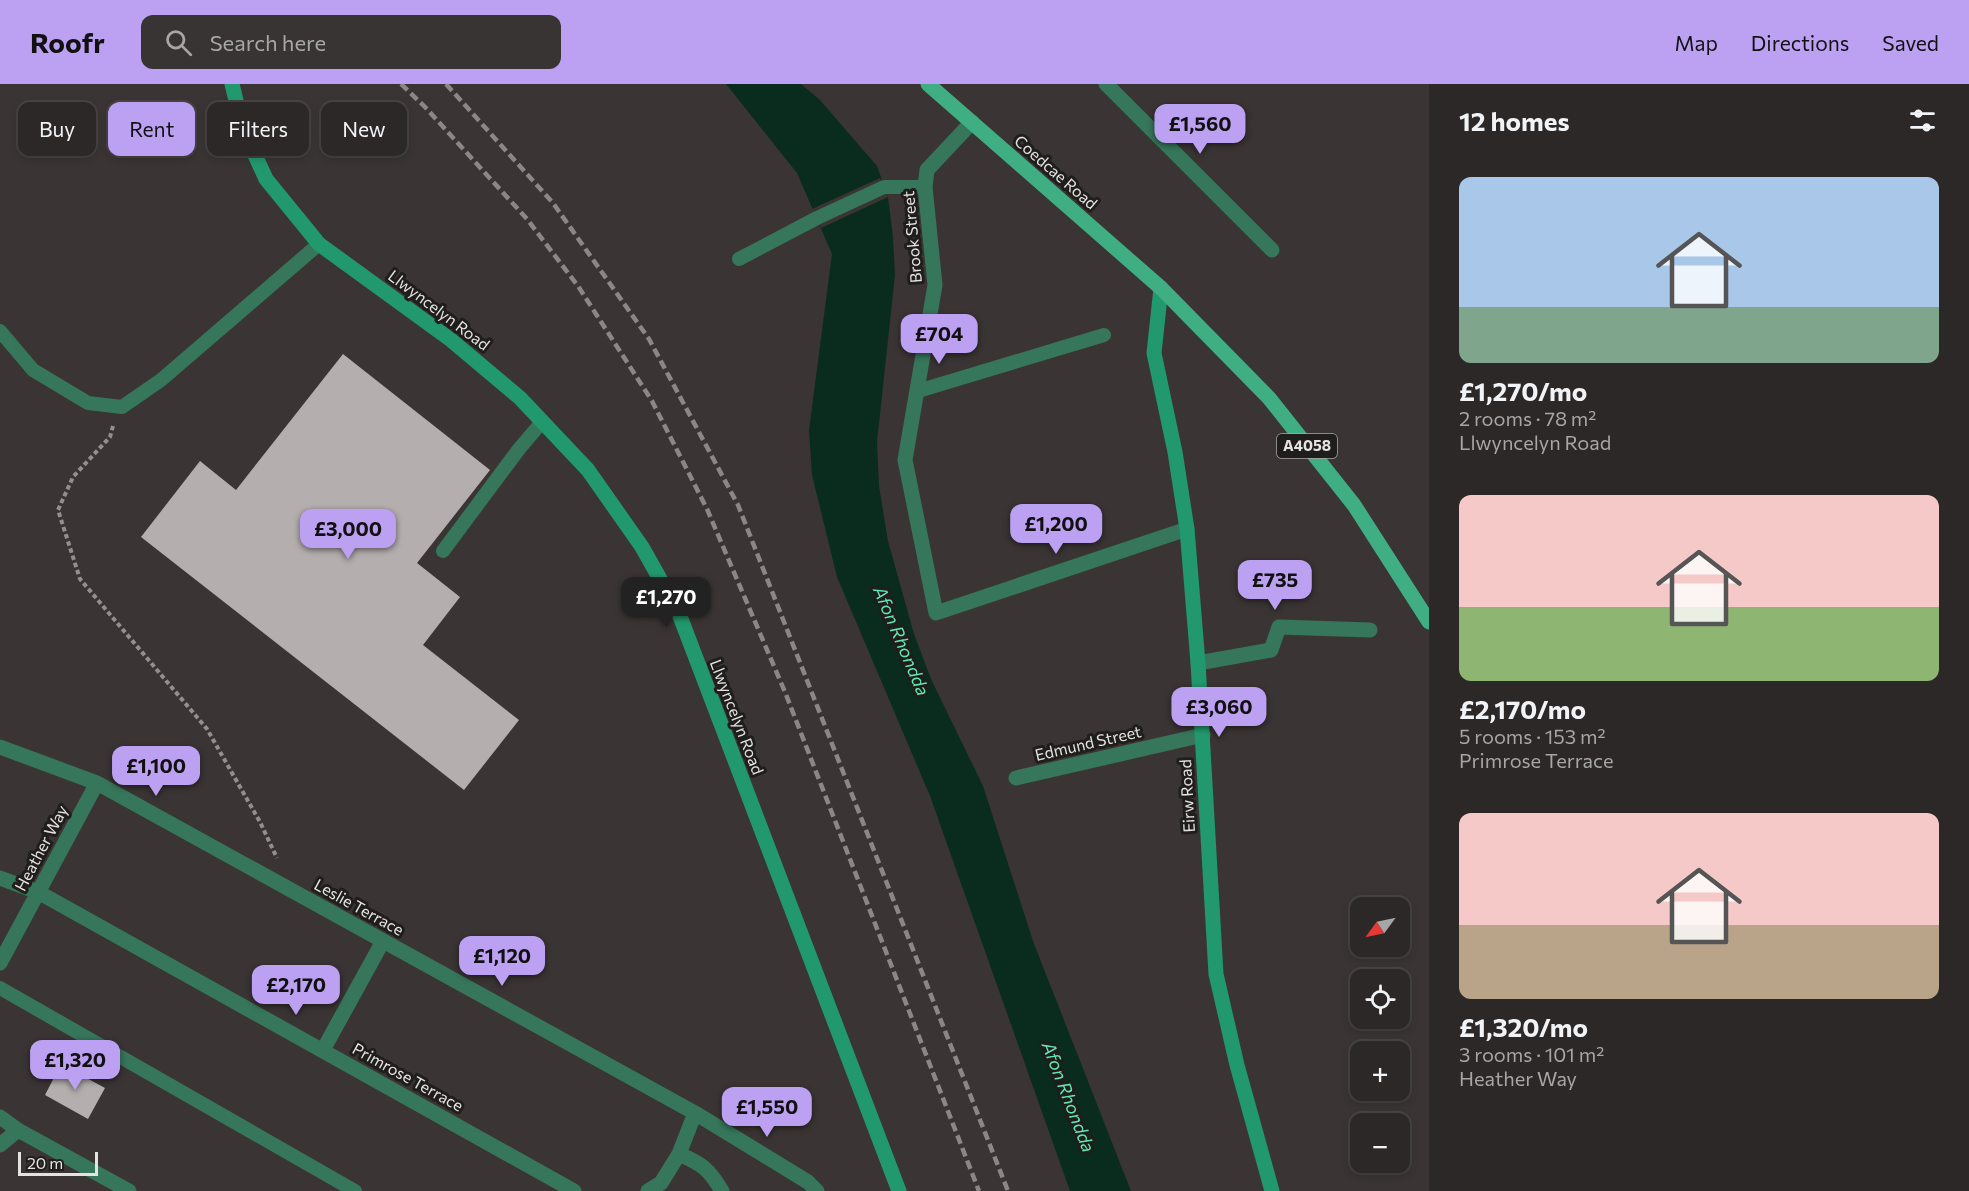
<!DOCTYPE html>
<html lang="en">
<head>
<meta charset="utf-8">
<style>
  :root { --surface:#2c2827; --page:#383433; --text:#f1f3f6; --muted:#a6a6a7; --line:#484444; --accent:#bca0f2 }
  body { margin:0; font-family:Commissioner,sans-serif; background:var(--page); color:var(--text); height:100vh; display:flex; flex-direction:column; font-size:22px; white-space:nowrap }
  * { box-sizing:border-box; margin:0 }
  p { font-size:20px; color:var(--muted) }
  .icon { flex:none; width:33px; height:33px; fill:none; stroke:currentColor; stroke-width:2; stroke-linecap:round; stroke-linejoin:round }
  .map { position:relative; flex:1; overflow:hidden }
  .sheet { display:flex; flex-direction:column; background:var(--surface); width:540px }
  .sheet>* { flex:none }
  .top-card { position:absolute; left:18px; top:18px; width:570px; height:54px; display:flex; gap:12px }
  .needle { width:39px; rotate:237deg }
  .buttons { position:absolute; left:1350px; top:813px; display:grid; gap:12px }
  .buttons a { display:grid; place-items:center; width:60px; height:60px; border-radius:12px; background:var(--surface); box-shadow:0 3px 9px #0003,0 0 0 2px var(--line); font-size:30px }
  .scale { position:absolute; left:18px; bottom:15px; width:80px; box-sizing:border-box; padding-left:6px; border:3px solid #e5e2e2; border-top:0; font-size:16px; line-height:21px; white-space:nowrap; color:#e5e2e2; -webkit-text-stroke:4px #201d1d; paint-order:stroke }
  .price { position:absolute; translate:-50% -51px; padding:0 14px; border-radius:12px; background:var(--accent); color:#111; font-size:20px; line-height:39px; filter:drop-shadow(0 2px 3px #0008) }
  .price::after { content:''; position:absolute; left:50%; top:36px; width:18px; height:14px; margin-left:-9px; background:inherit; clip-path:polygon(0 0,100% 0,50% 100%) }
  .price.active { background:#222; color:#fff }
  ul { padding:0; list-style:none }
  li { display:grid; align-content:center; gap:12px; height:318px; padding:0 30px }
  li span { display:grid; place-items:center; height:186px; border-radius:12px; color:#555 }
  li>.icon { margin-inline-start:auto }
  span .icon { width:108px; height:108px; fill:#fffc; stroke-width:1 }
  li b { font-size:26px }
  h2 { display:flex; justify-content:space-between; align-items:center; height:72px; padding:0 30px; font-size:26px }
  .pill { padding:0 21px; border-radius:12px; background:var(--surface); box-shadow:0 3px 9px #0003,0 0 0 2px var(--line); font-size:21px; line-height:54px }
  .pill.active { background:var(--accent); color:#111 }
  header { display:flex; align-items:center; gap:36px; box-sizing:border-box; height:84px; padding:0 30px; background:var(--accent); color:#111 }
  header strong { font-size:28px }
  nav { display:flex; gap:33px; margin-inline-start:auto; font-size:21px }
  .search { width:420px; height:54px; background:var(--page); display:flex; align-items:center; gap:15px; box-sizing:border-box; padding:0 21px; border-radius:12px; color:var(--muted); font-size:22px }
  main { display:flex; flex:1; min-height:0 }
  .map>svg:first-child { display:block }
</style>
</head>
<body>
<header>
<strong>Roofr</strong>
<div class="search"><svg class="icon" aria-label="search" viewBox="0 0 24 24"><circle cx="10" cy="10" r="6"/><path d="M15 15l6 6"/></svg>Search here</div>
<nav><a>Map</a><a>Directions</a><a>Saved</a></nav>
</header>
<main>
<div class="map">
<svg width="1429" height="1107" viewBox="0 0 1429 1107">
  <rect width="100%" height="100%" fill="#3a3534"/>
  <path fill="#0a2c1e" d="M726,0h75l19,16 57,66 11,31 5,40 2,38 -18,167 2,44 9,55 26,93 17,45 52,107 50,155 98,250h-61l-140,-395 -93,-219 -25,-102 -3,-45 23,-176 -35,-81z"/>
  <path fill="#3a3534" d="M880,94l8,19 -67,31 -9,-19z"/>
  <path fill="#b5aeae" d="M343,270l147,116 -73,93 43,34 -37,48 96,75 -55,70 -323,-253 59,-76 36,29z
    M61,980l44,24 -17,31 -43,-24z"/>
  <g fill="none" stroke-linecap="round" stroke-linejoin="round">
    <path stroke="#938f8e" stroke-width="4" stroke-dasharray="4.5 3" stroke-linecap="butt" d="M113,342l-3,11 -37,40 -15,33 22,69 127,150 53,93 17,36"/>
    <path stroke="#36765a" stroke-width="14" d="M739,175l78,-41 67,-31h41
      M0,247l33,39 55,33 34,4 39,-27 158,-136
      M918,307l186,-56
      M443,467l76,-102 23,-27
      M0,904l355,203"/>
    <path stroke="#36765a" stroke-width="15" d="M1106,0l166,166
      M972,38l-45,48 -2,17 10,98 -30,175 31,153 251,-84
      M1198,579l73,-13 8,-23 91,3
      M0,663l97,36 598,330 113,69 9,9
      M1016,694l187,-43
      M0,794l38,14 536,299
      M0,879l97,-180
      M323,966l60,-109
      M0,1033l18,13 111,61
      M0,1061l18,-15
      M679,1070c23,10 30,15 43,37
      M648,1107l13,-8 18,-29 16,-41"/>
    <path stroke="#22986e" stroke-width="15" d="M232,0l11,45 23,50 53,65 132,96 69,58 68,72 54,77 36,64 221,580
      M1161,204l-7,65 21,99 12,77 11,134 18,311 21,91 35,126"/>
    <path stroke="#3fae82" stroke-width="15" d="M928,0l233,204 108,110 85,107 75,117"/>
    <path stroke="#8b8787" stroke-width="4.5" stroke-dasharray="9 4.5" stroke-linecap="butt" d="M401,0l24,23 102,112 51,67 74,115 55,108 78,183 194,499
      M446,0l107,119 96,136 89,166 270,686"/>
  </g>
  <g text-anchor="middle" stroke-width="6" stroke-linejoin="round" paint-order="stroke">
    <rect fill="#201d1d" stroke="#aaa7a7" stroke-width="1.5" x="1277" y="350" width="60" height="24" rx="4.5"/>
    <g font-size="15" font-weight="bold" fill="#e5e2e2">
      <text x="1307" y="367">A4058</text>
    </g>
    <g font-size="16" fill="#e5e2e2" stroke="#201d1d">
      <text transform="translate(1056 88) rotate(41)" y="6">Coedcae Road</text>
      <text transform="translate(912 153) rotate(-95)" y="6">Brook Street</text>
      <text transform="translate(439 226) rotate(37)" y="6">Llwyncelyn Road</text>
      <text transform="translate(737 633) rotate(69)" y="6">Llwyncelyn Road</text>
      <text transform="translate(1088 659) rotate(-13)" y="6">Edmund Street</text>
      <text transform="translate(1187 712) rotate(-93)" y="6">Eirw Road</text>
      <text transform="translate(41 764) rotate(-62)" y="6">Heather Way</text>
      <text transform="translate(359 823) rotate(29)" y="6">Leslie Terrace</text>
      <text transform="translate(408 993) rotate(29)" y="6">Primrose Terrace</text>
    </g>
    <g font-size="18" font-style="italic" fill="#5eebb2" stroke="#201d1d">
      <text transform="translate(901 557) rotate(67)" y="6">Afon Rhondda</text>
      <text transform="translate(1068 1013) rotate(69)" y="6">Afon Rhondda</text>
    </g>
  </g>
</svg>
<div class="buttons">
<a><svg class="needle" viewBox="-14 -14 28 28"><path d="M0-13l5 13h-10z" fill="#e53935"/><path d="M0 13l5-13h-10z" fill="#a6a6a7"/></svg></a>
<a><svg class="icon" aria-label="locate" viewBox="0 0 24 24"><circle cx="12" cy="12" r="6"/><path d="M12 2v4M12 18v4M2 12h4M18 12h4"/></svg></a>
<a>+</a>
<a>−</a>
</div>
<div class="scale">20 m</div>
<b class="price" style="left:1200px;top:71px">£1,560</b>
<b class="price" style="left:939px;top:281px">£704</b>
<b class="price" style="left:1056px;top:471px">£1,200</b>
<b class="price" style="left:348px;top:476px">£3,000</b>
<b class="price" style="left:1275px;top:527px">£735</b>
<b class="price active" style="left:666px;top:544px">£1,270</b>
<b class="price" style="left:1219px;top:654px">£3,060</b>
<b class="price" style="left:156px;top:713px">£1,100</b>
<b class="price" style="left:502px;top:903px">£1,120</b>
<b class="price" style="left:296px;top:932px">£2,170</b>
<b class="price" style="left:75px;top:1007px">£1,320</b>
<b class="price" style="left:767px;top:1054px">£1,550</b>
<div class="top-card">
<a class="pill">Buy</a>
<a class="pill active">Rent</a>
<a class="pill">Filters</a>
<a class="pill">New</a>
</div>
</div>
<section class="sheet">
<h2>12 homes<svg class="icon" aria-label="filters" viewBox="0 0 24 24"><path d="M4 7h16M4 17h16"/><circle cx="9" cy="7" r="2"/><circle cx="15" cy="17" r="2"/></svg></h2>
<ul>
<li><span style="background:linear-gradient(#a9c7e8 70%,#7fa58c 0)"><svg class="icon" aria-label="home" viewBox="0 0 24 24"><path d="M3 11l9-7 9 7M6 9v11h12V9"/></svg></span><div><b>£1,270/mo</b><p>2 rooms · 78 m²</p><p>Llwyncelyn Road</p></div></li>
<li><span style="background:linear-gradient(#f6c9c9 60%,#8fb573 0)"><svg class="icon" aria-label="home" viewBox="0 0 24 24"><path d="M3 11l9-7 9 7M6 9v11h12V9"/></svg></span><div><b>£2,170/mo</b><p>5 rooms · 153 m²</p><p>Primrose Terrace</p></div></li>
<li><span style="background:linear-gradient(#f6c9c9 60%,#b9a48a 0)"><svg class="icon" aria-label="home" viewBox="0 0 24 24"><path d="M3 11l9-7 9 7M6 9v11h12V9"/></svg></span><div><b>£1,320/mo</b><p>3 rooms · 101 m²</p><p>Heather Way</p></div></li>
</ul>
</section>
</main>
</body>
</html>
